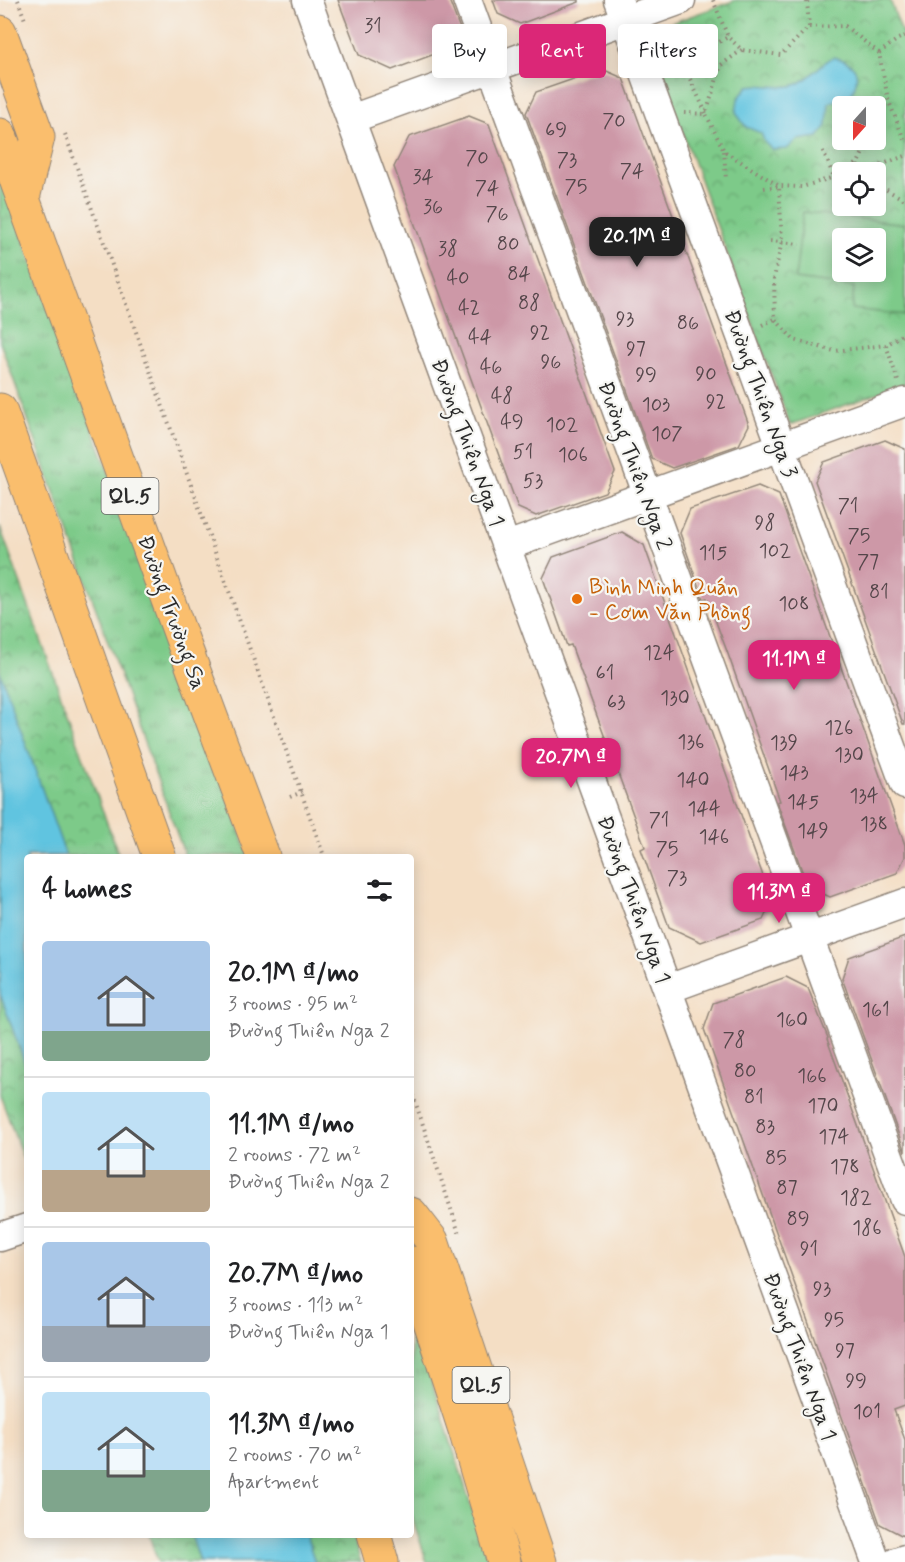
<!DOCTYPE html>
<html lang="en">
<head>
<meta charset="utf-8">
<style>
  :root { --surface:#fff; --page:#f2f2f2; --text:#202124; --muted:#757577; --line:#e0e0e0; --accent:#db2777 }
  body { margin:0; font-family:Mynerve,sans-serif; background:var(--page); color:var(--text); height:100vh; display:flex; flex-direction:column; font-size:22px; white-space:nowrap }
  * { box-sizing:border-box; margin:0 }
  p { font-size:20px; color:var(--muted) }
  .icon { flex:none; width:33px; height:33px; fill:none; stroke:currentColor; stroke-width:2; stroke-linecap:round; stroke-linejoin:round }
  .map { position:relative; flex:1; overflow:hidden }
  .side { position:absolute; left:24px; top:854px; width:390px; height:684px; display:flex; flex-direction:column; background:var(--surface); border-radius:6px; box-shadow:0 3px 15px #0003 }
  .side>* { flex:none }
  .top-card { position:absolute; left:432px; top:24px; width:382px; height:54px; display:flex; gap:12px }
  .needle { width:39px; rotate:201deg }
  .fabs { position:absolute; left:832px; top:96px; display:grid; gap:12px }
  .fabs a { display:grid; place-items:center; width:54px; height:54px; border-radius:6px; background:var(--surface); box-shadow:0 3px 15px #0003; font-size:30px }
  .price { position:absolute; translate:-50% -51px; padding:0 14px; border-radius:12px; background:var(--accent); color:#fff; font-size:20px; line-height:39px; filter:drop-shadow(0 2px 3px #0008) }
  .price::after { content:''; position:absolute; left:50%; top:36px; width:18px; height:14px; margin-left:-9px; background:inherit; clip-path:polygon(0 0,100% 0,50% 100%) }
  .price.selected { background:#222; color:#fff }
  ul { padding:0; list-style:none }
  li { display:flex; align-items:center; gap:18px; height:150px; padding:0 18px }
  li+li { border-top:2px solid var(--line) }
  li span { display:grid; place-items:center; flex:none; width:168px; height:120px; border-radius:6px; color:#555 }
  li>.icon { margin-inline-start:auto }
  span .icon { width:72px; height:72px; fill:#fffc; stroke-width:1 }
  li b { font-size:26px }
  h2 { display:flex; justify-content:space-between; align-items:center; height:72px; padding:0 18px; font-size:26px }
  .tag { padding:0 21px; border-radius:6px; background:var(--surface); box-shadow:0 3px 15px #0003; font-size:21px; line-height:54px }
  .tag.selected { background:var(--accent); color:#fff }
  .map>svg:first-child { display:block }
</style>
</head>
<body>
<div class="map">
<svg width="905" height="1562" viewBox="0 0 905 1562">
  <defs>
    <pattern id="grass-tufts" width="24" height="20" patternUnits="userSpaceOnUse" patternTransform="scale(1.5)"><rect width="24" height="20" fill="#7dca89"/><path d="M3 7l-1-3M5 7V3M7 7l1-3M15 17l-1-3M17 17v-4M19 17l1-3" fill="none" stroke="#67a470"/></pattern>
    <pattern id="park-crowns" width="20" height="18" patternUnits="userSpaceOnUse" patternTransform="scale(1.5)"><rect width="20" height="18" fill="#7dca89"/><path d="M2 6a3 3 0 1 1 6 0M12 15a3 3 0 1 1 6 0" fill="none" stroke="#67a470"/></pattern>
  </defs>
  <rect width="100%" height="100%" fill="#f6f6f2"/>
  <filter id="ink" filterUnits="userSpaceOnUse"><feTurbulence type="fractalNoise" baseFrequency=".0167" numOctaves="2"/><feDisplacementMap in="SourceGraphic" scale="12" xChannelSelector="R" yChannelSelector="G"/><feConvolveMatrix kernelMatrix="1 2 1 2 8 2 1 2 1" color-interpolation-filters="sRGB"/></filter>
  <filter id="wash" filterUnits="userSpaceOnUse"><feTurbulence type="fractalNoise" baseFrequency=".008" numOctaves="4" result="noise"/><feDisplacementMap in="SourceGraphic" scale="24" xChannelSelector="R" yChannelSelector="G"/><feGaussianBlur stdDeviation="1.35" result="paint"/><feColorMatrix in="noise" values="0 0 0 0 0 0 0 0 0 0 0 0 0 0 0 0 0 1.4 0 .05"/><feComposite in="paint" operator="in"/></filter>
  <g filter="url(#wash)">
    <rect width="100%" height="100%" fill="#f4dec4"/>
    <path fill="url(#grass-tufts)" stroke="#547a5a" stroke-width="1.5" d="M0,175l249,681h-64l-185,-514z
      M411,1318l7,21 71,223h-62l-16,-48z"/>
    <path fill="url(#park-crowns)" stroke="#547a5a" stroke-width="1.5" fill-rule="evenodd" d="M736,0h154l15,41v343l-115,41 -144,-393zM843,106h33v34h-33zM843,172h33v34h-33zM843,238h33v34h-33z
      M0,527l119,329h-92v313l-27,-74z
      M149,1535h203l9,27h-203z"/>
    <path fill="#7dca89" stroke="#547a5a" stroke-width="1.5" fill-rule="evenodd" d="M803,212l102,12v91l-53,-6 2,-22 -59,-8zM843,238h33v34h-33z"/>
    <path fill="#61c4e0" stroke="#467886" stroke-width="1.5" d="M834,57c23,6 28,17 17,38l-22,8 -2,23 -9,11 -21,3 -10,9 -14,1 -8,-7 -4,-10 -15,-6 -10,-14 2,-14 10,-13c16,-3 32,4 47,-1 17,-6 24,-22 39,-28z
      M0,672l66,184h-39v213l-27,-75z
      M191,1535h115l9,27h-115z"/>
    <g id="blocks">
      <path fill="#cd98a7" d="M338,0h111l11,29 -9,19 -59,22 -33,-15z
        M493,0h86v2l-59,22 -22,-10z
        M602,69l21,9 126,347 -10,20 -67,23 -20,-9 -126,-346 10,-21z
        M469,116l20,8 126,348 -10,20 -69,24 -18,-8 -124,-341 15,-30z
        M885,440l20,9v275h-2l-88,-243 9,-19z
        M758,486l21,9 126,350v12l-8,16 -67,24 -22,-10 -31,-85 3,-1 -52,-147 -21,-56 -4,1 -23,-66 10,-24z
        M622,532l22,13 128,356 -9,19 -62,22 -32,-15 -28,-78 4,-2 -74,-202 -4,1 -24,-68 10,-21z
        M905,937v215l-63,-174 7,-21z
        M786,977l22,11 20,50 -1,1 78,218v149l-11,4 11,30v97l-25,-13 -176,-495 9,-26z"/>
    </g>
  </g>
  <g filter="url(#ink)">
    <use href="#blocks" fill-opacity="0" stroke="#908478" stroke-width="1.5"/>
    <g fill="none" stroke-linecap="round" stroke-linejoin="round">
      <defs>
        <path id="minor" d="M307,0l569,1562
          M467,0l438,1200
          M618,0l287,785
          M351,119l330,-119
          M507,546l398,-144
          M668,989l237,-86
          M0,1237l27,-9
          M896,1562l9,-3"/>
        <path id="highway" d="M0,32l38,105 -15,61
          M0,135l185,512 78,209
          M0,410l159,446
          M411,1214l21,27 108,321
          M411,1263l54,167 39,132
          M374,1534l8,28"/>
      </defs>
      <use href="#minor" stroke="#908478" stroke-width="31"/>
      <use href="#highway" stroke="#908478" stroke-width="35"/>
      <path stroke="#908478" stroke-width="4" stroke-dasharray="1.5 4.5" stroke-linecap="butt" d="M18,0l7,20
        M713,0l15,37 14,13 39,5 28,-28 -2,-27
        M809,27l36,-1 34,27 9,46 -12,25
        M742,50l-21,15 -15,49 18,37 55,35 23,1 32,-10 24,-14 11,-23
        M879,53l19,-14 7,-3
        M888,99l17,43
        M684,113l22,1
        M706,113l-16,-34 5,-24 33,-18
        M65,134l259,722
        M724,151l2,29
        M823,151l11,26
        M864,171l41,-15
        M857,172l1,-9
        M876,184l29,16
        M764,188l15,-2 3,55 -8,37 1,41 19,21 40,11 52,-6 19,-12
        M770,241l30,3
        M762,325l13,-6
        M886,345l12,36
        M290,797l12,-5
        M411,1089l48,144"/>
      <use href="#minor" stroke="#fff" stroke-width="28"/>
      <use href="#highway" stroke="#fabe6d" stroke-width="33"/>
    </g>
  </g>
  <circle fill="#e8710a" stroke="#f6f6f2" stroke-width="2" cx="577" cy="599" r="6"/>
  <g text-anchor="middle" stroke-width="4.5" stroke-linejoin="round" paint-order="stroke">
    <g font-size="20" fill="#54464a">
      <text x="373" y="32">31</text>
      <text x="614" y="127">70</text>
      <text x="556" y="136">69</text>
      <text x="477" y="164">70</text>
      <text x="567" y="166">73</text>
      <text x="632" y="177">74</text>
      <text x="423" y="183">34</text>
      <text x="576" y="193">75</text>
      <text x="487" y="194">74</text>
      <text x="433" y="213">36</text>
      <text x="497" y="220">76</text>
      <text x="508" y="250">80</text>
      <text x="448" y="255">38</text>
      <text x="519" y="280">84</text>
      <text x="458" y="284">40</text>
      <text x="529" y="309">88</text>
      <text x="469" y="314">42</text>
      <text x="625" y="325">93</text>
      <text x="688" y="329">86</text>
      <text x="540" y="339">92</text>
      <text x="480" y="343">44</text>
      <text x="636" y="355">97</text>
      <text x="551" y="368">96</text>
      <text x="491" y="373">46</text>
      <text x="706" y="380">90</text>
      <text x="646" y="381">99</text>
      <text x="502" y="402">48</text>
      <text x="716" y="408">92</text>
      <text x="656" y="411">103</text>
      <text x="512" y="428">49</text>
      <text x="562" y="431">102</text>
      <text x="667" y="440">107</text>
      <text x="523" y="458">51</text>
      <text x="573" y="461">106</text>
      <text x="533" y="487">53</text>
      <text x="848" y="512">71</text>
      <text x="765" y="529">98</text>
      <text x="859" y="542">75</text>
      <text x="775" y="557">102</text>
      <text x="713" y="559">115</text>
      <text x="868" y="568">77</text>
      <text x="879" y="598">81</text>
      <text x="794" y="610">108</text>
      <text x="659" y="659">124</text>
      <text x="605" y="679">61</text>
      <text x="675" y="704">130</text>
      <text x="616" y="708">63</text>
      <text x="839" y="734">126</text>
      <text x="691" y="748">136</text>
      <text x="784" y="749">139</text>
      <text x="849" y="761">130</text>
      <text x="794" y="779">143</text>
      <text x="693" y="786">140</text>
      <text x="864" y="802">134</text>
      <text x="803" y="808">145</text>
      <text x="704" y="815">144</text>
      <text x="659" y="826">71</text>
      <text x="874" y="830">138</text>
      <text x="813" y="837">149</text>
      <text x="714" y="843">146</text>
      <text x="667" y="855">75</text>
      <text x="677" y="884">73</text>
      <text x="876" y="1016">161</text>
      <text x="792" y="1026">160</text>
      <text x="734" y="1046">78</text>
      <text x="745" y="1077">80</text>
      <text x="812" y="1082">166</text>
      <text x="754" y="1103">81</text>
      <text x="823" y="1112">170</text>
      <text x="765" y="1133">83</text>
      <text x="834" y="1143">174</text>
      <text x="776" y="1164">85</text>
      <text x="845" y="1173">178</text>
      <text x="787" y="1194">87</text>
      <text x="856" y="1204">182</text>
      <text x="798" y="1225">89</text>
      <text x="867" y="1234">186</text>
      <text x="809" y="1255">91</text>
      <text x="822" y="1295">93</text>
      <text x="834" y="1326">95</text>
      <text x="845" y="1357">97</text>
      <text x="856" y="1387">99</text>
      <text x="867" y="1418">101</text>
    </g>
    <g fill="#f6f6f2" stroke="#686867" stroke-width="1.5">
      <rect x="101.5" y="478" width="57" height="36" rx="4.5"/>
      <rect x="452.5" y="1367" width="57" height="36" rx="4.5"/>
    </g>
    <g font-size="21" font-weight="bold" fill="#2b2b2b">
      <text x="130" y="503">QL.5</text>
      <text x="481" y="1392">QL.5</text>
    </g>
    <g font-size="22" fill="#2b2b2b" stroke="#f6f6f2">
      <text transform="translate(762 393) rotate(70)" y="8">Đường Thiên Nga 3</text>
      <text transform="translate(469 442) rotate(70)" y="8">Đường Thiên Nga 1</text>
      <text transform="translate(636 465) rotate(70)" y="8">Đường Thiên Nga 2</text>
      <text transform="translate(173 612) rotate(70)" y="8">Đường Trường Sa</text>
      <text transform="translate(635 899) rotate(70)" y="8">Đường Thiên Nga 1</text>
      <text transform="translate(801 1356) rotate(70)" y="8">Đường Thiên Nga 1</text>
    </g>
    <g font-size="22" fill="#c56008" stroke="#f6f6f2" text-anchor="start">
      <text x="589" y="594">Bình Minh Quán<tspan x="589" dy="25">- Cơm Văn Phòng</tspan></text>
    </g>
  </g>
</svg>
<div class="fabs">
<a><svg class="needle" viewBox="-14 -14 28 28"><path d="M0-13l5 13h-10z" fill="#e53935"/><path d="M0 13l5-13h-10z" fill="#757577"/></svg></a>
<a><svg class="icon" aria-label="locate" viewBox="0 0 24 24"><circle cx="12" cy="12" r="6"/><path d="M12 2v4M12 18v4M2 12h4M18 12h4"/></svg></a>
<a><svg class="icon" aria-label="layers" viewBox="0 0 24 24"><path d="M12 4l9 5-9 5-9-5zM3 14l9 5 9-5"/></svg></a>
</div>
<b class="price selected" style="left:637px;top:268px">20.1M ₫</b>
<b class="price" style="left:794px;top:691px">11.1M ₫</b>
<b class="price" style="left:571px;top:789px">20.7M ₫</b>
<b class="price" style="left:779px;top:924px">11.3M ₫</b>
<div class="top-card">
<a class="tag">Buy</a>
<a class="tag selected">Rent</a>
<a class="tag">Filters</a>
</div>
<section class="side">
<h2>4 homes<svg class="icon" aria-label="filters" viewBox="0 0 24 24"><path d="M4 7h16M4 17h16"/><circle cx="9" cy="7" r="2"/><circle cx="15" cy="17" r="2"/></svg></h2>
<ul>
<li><span style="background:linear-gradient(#a9c7e8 75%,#7fa58c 0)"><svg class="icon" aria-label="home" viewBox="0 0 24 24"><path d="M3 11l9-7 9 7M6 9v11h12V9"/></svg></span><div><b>20.1M ₫/mo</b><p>3 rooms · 95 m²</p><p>Đường Thiên Nga 2</p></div></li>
<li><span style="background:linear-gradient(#bfe0f5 65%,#b9a48a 0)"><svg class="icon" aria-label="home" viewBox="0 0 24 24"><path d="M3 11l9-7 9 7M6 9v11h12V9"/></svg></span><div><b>11.1M ₫/mo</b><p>2 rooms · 72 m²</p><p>Đường Thiên Nga 2</p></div></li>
<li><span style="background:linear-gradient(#a9c7e8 70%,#9aa5b1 0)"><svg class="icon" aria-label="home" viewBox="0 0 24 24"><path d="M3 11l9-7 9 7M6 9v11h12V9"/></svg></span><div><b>20.7M ₫/mo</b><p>3 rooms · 113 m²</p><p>Đường Thiên Nga 1</p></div></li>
<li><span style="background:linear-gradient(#bfe0f5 65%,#7fa58c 0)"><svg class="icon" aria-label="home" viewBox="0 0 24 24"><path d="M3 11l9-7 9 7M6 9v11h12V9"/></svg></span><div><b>11.3M ₫/mo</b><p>2 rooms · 70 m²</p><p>Apartment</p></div></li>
</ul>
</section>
</div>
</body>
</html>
